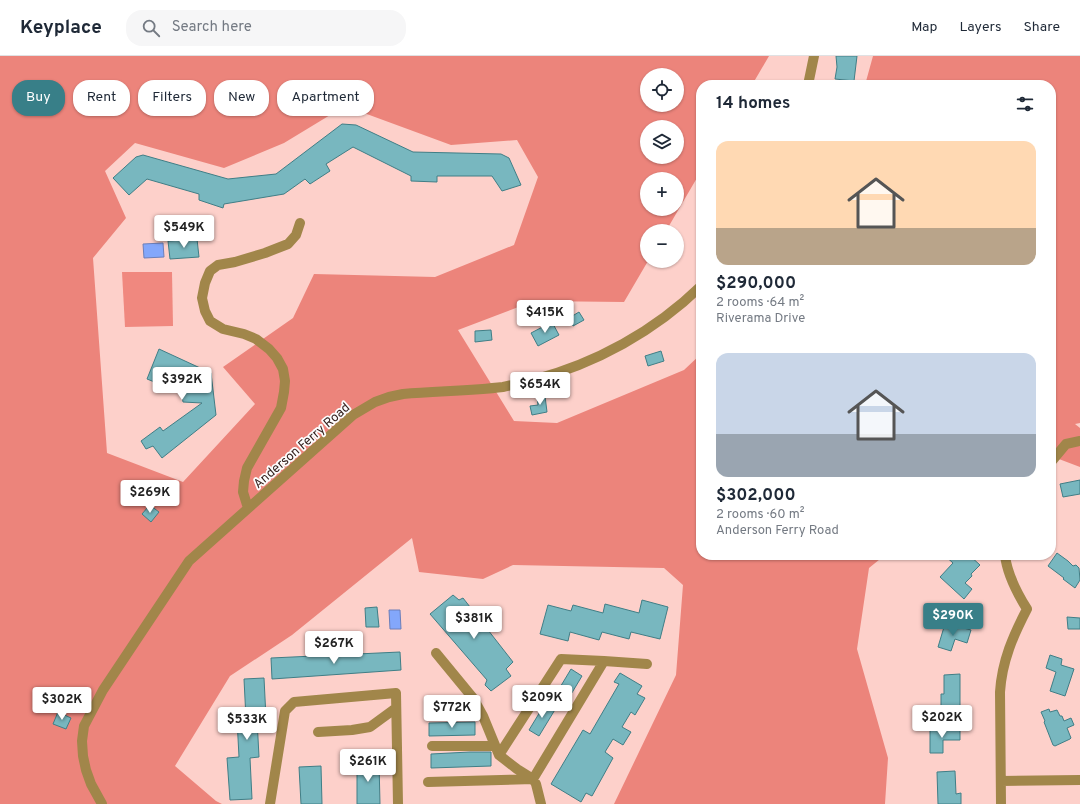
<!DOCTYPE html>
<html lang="en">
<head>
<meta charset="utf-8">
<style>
  :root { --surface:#fff; --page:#f6f6f7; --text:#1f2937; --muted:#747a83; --line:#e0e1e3; --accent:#387f88 }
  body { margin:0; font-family:Overpass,sans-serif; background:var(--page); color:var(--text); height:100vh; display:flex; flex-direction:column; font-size:15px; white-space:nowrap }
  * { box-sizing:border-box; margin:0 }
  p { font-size:13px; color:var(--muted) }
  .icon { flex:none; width:22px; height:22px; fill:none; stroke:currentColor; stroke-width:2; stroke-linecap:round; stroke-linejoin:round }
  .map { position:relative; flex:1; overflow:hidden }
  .drawer { position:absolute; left:696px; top:24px; width:360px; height:480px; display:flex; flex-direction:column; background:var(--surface); border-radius:16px; box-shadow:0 1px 3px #0004 }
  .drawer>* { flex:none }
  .guide { position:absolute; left:12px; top:24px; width:380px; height:36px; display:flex; gap:8px }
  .fabs { position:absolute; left:640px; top:12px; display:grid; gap:8px }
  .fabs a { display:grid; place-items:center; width:44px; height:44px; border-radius:50%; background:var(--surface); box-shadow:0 1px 3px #0004; font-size:20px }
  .price { position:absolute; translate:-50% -34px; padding:0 9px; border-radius:4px; background:#fff; color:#222; font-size:13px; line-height:26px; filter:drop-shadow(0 1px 2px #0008) }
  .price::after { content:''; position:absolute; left:50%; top:24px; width:12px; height:9px; margin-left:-6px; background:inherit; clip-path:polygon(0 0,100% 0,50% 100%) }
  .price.on { background:var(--accent); color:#fff }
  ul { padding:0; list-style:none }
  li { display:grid; align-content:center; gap:8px; height:212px; padding:0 20px }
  li span { display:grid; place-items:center; height:124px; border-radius:12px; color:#555 }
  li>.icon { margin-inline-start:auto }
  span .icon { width:72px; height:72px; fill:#fffc; stroke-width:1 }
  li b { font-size:17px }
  h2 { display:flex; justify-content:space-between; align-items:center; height:48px; padding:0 20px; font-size:17px }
  .chip { padding:0 14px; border-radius:16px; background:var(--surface); box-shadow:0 1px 3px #0004; font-size:14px; line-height:36px }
  .chip.on { background:var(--accent); color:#fff }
  header { display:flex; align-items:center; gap:24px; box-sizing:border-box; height:56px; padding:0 20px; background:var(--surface); border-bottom:1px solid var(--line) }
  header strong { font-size:19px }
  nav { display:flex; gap:22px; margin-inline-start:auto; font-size:14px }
  .search { width:280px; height:36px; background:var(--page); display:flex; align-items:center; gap:10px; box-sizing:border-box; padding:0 14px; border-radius:16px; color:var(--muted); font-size:15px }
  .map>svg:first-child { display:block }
</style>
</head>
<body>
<header>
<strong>Keyplace</strong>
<div class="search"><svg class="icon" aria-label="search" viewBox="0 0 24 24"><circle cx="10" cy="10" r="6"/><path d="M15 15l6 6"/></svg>Search here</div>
<nav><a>Map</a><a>Layers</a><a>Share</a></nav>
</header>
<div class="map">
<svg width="1080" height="748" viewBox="0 0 1080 748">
  <rect width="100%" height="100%" fill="#fdd0ca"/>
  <path fill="#f0887f" d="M122,216h50l1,54 -48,1z"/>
  <path fill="#ec847b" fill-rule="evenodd" d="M0,0h769l-17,29h-51v86l-35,60h-19v30h1l-24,41 -90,-1 -76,29 56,91 43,2 127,-53 17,-16v201h184l-16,13 -12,81 31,109 -3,46h-271l62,-129 7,-90 -19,-17 -151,-3 -30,14 -64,-7 -7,-34 -120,97 -62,41 -55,90 41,35 6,3h-222zM647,19h30v30h-30zM345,50l106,39 66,-5 21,37 -24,68 -79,32 -121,-3 -21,44 -70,49 32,37 -72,78 -76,-29 -14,-195 33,-40 -21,-47 30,-28 89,25 60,-25zM647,71h30v30h-30zM647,123h30v30h-30z
    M873,0h207v367l-5,1 5,4v39l-29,-11v-371h-186z"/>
  <path fill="#83a7fb" stroke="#6c7fb9" d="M163,187l1,14 -20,1 -1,-14z
    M389,554h11l1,19h-11z"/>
  <path fill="#78b7bf" stroke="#407e86" d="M836,0h21l-3,25 -19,-2 2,-12z
    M342,68l14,1 57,27 88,2 8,4 12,27 -19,6 -10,-15h-55v6l-26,-1v-5l-58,-29 -27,17 4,7 -20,13 -5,-5 -21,15 -60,10 -1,4 -24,-8v-6l-52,-15 -18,16 -16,-17 23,-21 7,-2 85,24 48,-5z
    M197,183l2,18 -29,2 -2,-18z
    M579,256l5,8 -11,6 -4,-8z
    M552,266l7,13 -21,11 -7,-13z
    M491,274l1,10 -17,2v-11z
    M159,293l52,24 5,42 -54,43 -9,-12 -7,3 -5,-8 19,-14 3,4 39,-28 -19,-1 -3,-19 -21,-7 -2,7 -10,-4z
    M661,295l3,10 -16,5 -3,-10z
    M545,340l2,16 -15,3 -2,-9 8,-1 -1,-8z
    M1080,424v14l-17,3 -3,-13z
    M151,450l8,6 -8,10 -9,-8 6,-7 1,1z
    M1057,497l11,8 5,5 3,-1 3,3 1,12 -5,8 -12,-9 1,-1 -16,-12z
    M944,499h25l11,10 -9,9 1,2 -7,7 7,6 -8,10 -24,-22 13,-14z
    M453,539l6,5 4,-2 50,64 -7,7 5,7 -20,15 -6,-6 2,-5 -57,-66z
    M642,544l26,7 -8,32 -29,-7 -2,7 -27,-7 -3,8 -29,-8 -2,9 -28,-7 8,-29 23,6 2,-6 30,8 2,-9 34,9z
    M377,551l2,20h-13l-1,-19z
    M1067,561l13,1v11h-12z
    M952,569l19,5 -4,13 -12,-4 -4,12 -13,-4 6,-20 7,2z
    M400,596l1,18 -129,9 -1,-21z
    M1050,599l12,4 -1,6 13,4 -9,27 -15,-5 6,-19 -10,-4z
    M571,613l11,7 -18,30 -11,-7z
    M620,617l22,13 -5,8 8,4 -10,17 -4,-3 -9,15 9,5 -8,13 -10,-6 -8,13 8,6 -21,38 -6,-3 -5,9 -30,-18 32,-54 7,4 29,-50 -5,-2z
    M960,618v35h-19v-15h3v-19z
    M264,622l2,40 -9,1 2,38 -9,1 2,41 -22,1 -3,-42 12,-1 -2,-38h9l-2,-40z
    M546,646l10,6 -17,28 -10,-6z
    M1049,653l1,3 7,-2 3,6h2l2,5 7,-3 3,7 -7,3 4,10 -1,1 -15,7 -2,-1 -9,-23 1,-1 -4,-9z
    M58,656l13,6 -5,11 -13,-5z
    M475,666v13l-46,1v-13z
    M960,672v12h-17v13h-13v-23h13v-1z
    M470,696h21v14l-60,2v-14z
    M357,706h22l1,42h-23z
    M321,710l1,38h-21l-2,-37z
    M955,715l1,23 5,-1v11h-23l-1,-32z"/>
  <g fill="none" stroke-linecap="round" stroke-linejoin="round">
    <path stroke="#a1864a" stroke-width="10" d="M808,29l6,-29
      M1051,406l15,-18 14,-3
      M248,452l-5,-16 1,-11 3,-13 34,-60 3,-16 1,-11 -2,-12 -6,-11 -8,-9 -13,-10 -12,-5 -21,-5 -13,-8 -5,-10 -3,-13 3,-15 5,-12 8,-6 17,-3 30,-9 23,-9 8,-9 4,-12
      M436,597l37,45 10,18 16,39 18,14 16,10 3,5 5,20
      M604,605l43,3
      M318,676l34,-2 18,-3 26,-19
      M432,690h63
      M1001,725l79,-1
      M428,726l105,-3 71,-118 -43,-2 -62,96
      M102,748l-11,-20 -5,-14 -3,-14 -1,-15 2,-15 19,-36 86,-129 164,-146 22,-13 14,-5 14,-3c34,-3 67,-3 100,-7 10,-2 20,-5 30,-7 62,-16 122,-49 168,-94
      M270,748l15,-93 9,-9 102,-9 2,111
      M1001,748l-1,-112c2,-31 13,-56 27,-83 -10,-16 -20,-35 -22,-54"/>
  </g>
  <g text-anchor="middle" stroke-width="3.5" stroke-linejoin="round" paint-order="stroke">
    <g font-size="13" fill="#36221f" stroke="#fdfdfd">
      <text transform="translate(301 389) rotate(-41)" y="5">Anderson Ferry Road</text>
    </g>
  </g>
</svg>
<div class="fabs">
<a><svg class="icon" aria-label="locate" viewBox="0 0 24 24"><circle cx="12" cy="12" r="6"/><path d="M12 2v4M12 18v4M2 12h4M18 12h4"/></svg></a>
<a><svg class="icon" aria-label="layers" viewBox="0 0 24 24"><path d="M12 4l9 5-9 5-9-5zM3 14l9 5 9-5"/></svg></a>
<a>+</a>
<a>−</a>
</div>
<b class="price" style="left:184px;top:193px">$549K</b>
<b class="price" style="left:545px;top:278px">$415K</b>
<b class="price" style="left:182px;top:345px">$392K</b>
<b class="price" style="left:540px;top:350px">$654K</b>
<b class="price" style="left:150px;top:458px">$269K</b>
<b class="price on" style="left:953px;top:581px">$290K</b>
<b class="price" style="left:474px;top:584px">$381K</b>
<b class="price" style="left:334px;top:609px">$267K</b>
<b class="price" style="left:542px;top:663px">$209K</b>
<b class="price" style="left:62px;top:665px">$302K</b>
<b class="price" style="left:452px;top:673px">$772K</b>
<b class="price" style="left:942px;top:683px">$202K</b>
<b class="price" style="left:247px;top:685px">$533K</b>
<b class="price" style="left:368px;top:727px">$261K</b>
<div class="guide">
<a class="chip on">Buy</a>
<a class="chip">Rent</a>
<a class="chip">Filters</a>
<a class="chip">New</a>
<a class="chip">Apartment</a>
</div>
<section class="drawer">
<h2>14 homes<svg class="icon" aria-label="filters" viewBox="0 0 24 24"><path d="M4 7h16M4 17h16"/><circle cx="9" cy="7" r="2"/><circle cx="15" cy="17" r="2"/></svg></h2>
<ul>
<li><span style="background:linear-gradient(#ffd9b3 70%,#b9a48a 0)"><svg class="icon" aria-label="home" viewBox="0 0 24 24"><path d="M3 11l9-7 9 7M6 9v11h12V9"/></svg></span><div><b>$290,000</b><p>2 rooms · 64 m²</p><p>Riverama Drive</p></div></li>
<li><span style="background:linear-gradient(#c9d6e8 65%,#9aa5b1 0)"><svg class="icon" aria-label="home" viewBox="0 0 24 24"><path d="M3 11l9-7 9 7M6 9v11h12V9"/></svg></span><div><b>$302,000</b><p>2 rooms · 60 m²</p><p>Anderson Ferry Road</p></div></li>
</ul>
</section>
</div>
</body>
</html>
